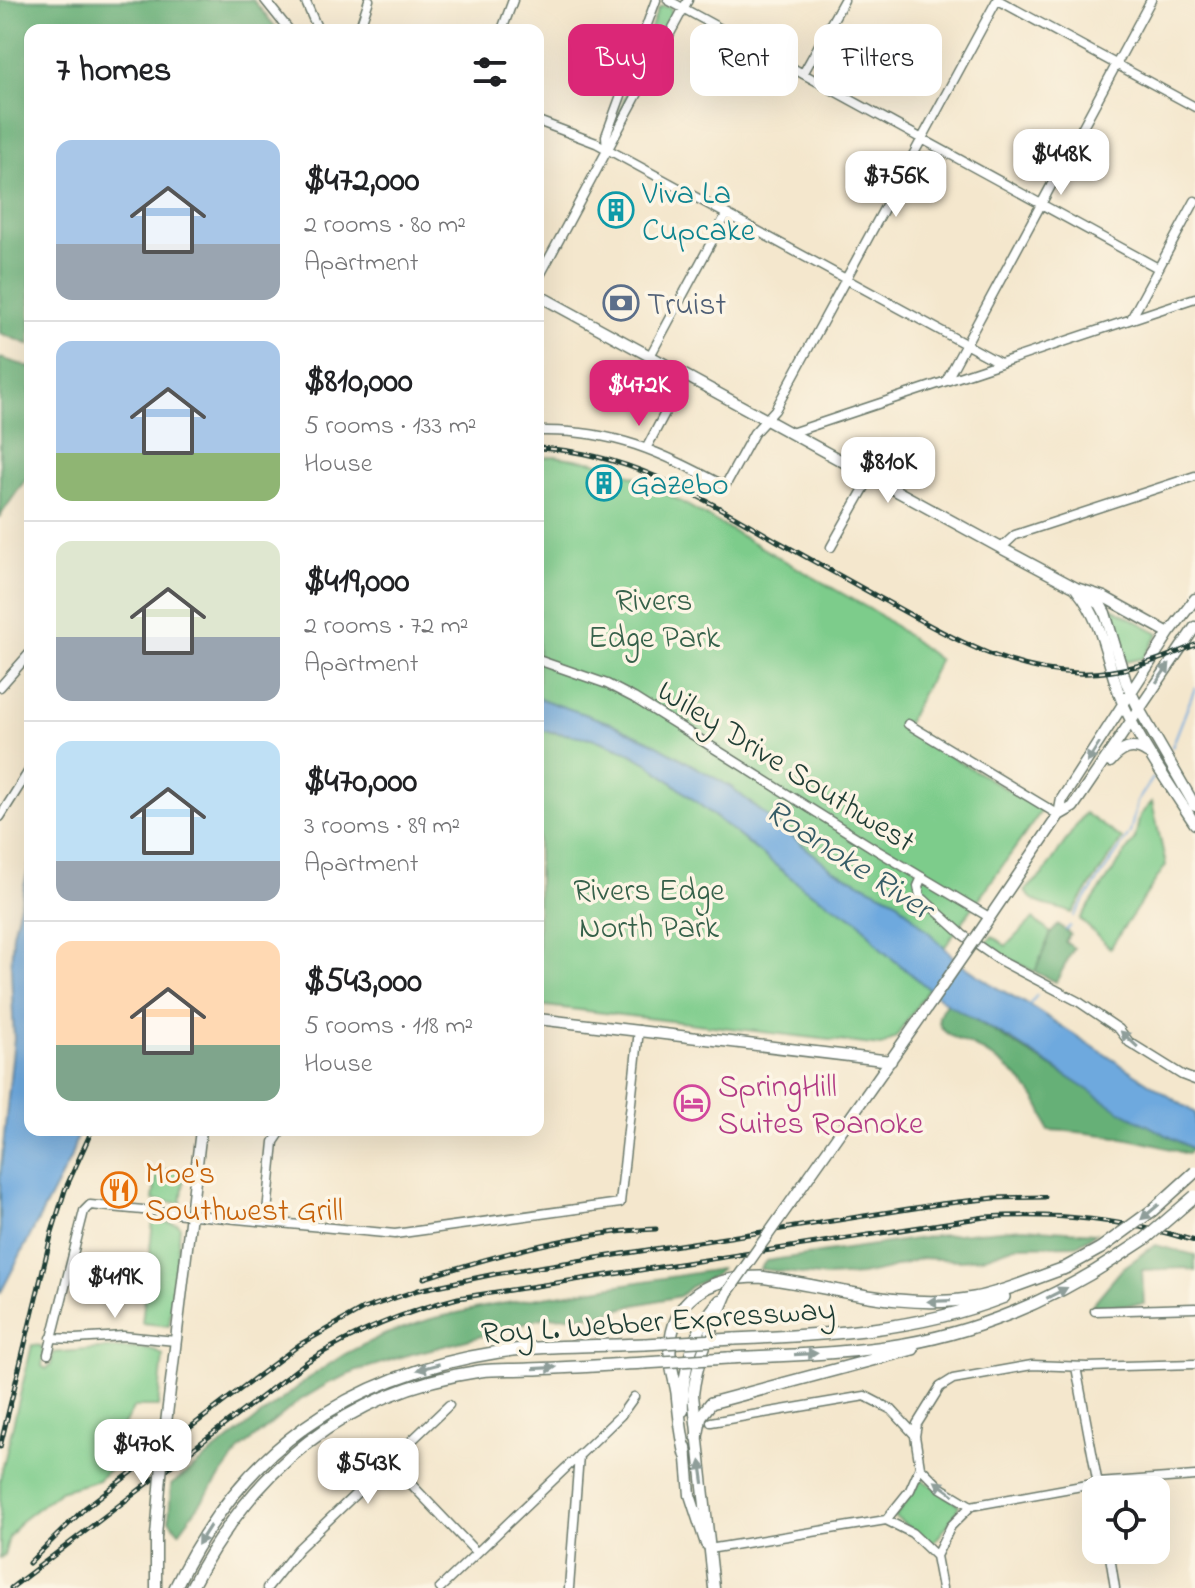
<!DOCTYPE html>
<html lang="en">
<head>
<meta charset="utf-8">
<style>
  :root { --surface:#fff; --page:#f6f6f6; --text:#202124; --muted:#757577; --line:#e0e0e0; --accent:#db2777 }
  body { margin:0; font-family:"Indie Flower",sans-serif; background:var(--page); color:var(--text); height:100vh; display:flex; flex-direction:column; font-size:30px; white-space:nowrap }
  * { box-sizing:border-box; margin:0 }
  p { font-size:26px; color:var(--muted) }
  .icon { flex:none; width:44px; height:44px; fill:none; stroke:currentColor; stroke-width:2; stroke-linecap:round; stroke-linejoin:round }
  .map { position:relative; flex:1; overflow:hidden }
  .drawer { position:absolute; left:24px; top:24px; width:520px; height:1112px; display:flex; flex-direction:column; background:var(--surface); border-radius:16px; box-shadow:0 8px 32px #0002 }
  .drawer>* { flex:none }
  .top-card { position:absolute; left:568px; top:24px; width:506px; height:72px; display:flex; gap:16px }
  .controls { position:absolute; left:1082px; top:1476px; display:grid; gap:16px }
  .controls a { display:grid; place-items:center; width:88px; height:88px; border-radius:16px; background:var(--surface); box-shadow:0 8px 32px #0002; font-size:40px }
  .price { position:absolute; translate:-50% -68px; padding:0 18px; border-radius:16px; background:#fff; color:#222; font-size:26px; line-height:52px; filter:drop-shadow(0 2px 4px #0008) }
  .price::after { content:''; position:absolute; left:50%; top:48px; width:24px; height:18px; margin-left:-12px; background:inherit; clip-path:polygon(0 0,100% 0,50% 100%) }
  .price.current { background:var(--accent); color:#fff }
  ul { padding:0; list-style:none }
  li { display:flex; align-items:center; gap:24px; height:200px; padding:0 32px }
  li+li { border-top:2px solid var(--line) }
  li span { display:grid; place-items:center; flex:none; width:224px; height:160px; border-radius:16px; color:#555 }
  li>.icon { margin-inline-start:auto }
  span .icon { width:96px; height:96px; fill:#fffc; stroke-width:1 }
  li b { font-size:34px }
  h2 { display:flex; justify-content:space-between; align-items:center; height:96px; padding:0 32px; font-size:34px }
  .pill { padding:0 28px; border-radius:16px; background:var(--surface); box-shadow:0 8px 32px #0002; font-size:28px; line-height:72px }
  .pill.current { background:var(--accent); color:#fff }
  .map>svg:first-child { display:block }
</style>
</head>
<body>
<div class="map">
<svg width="1195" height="1588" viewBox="0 0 1195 1588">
  <rect width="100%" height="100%" fill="#fcf5e5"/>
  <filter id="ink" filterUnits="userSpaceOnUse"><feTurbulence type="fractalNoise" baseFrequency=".0125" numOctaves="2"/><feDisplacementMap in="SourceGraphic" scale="16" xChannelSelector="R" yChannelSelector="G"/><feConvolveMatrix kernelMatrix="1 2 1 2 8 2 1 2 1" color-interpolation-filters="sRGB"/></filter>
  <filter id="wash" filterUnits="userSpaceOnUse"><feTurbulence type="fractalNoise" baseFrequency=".006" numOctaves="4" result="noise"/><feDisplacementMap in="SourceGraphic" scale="32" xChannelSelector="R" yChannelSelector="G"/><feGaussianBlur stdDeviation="1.8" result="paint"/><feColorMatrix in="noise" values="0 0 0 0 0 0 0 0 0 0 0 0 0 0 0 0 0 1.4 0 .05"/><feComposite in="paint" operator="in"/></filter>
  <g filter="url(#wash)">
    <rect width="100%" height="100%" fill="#f4e7cd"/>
    <path fill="#7dcc8b" stroke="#4e8460" stroke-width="2" d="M662,6l8,1 3,10 -60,112 45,-120z
      M554,456l41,6 46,17 239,136 59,45 -35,69 138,81 -98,138 -48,-48 -64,-31 -101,-82 -81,-46 -40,-18 -72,-24v-241z
      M1107,605l52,28 -16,25 -17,4z
      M538,730l54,8 34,13 23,13 155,124 55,33 24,30 46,37 -33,49 -15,9 -343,-41z
      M1152,802l14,63 -56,83 -30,-29 55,-80 5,-24z
      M1085,813l37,26 -50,74c-17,-8 -36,-5 -47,-22l18,-17z
      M1033,919l18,14 -16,39 -51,-26 8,-10 14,10z
      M157,1169l28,4 -4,30 -28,-3z
      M153,1221l25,3 2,3 -11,99 -27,-3z
      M32,1345l9,1 3,8 -2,12 4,3 5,-4 2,-12c22,-2 97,-12 110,3l-5,51h-24l-9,16 -7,6 10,14 -5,13 -25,24 -38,11 -39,30 -12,16 -5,19 -4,2v-79z
      M921,1480c9,2 29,19 38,25 -2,8 -21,35 -28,39l-36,-27z"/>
    <path fill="#66b077" stroke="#427656" stroke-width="2" d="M0,0h253l25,30h-248v315l-30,-12z
      M0,358l30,9v106l-30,43z
      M1058,925l12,9 -5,8 9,6 -18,34 -21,-10 16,-39z
      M946,1003c83,48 162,102 247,146l-6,5c-46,-15 -91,-22 -139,-24 -8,-40 -42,-67 -77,-85 -9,-4 -26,-9 -31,-20 -4,-8 2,-15 6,-22z
      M1023,1228l73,5 -19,12 -62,1 -33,12 -22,2 -39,-2 -32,11 -28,6 -34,2 -67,-8 6,-8 169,-25z
      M1155,1245l40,10v16l-10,-3 -43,2 2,34 -54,3 33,-39z
      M720,1269l-3,5 -27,13 -10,9 -45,9 -35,10 -53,2 -16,4 -56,17 -71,18 -47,15 -28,12 -30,18 -58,48 -62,83 -10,-12 2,-35 145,-112 29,-19 38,-19 48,-16 57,-13z"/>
    <path fill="#6ea9de" stroke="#467389" stroke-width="2" d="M538,698l72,25 40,18 81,46 101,82 64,31 64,63 37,25 32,17 166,108v37l-73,-38 -109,-71 -67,-38 -63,-52 -24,-30 -55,-33 -155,-124 -23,-13 -34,-13 -54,-8z
      M30,861v269h49l-9,29 -70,135v-117l14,-138 -3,-71 2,-34z"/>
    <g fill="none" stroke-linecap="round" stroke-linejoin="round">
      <path stroke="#6ea9de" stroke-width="2" d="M1172,747l23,-59
        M1074,916l56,-83 7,-31 16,-24
        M1066,930l4,-4
        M1030,1004l7,-9"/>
    </g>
  </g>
  <g filter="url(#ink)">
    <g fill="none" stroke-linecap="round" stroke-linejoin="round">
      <defs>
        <path id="minor" d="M265,0l24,30
          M305,0l13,30
          M668,0l490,268
          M998,0l197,107
          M359,30l10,-30
          M502,30l11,-30
          M803,74l41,-74
          M538,121l58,22 404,220
          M607,149l-1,-13 50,-136
          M538,279l150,-279
          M1131,319l64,-118
          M650,356l76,-141
          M946,381l205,-381
          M538,431c76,-2 122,21 187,55l29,-53 21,-23 222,-410
          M791,433l404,-135
          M647,447l38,-72
          M831,547l40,-71
          M1001,548l14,-13 180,-59
          M538,660l69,24 27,14 244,153 111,66
          M0,687l30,-34
          M908,724l151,91
          M0,817l30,-48
          M922,877l-4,9 2,10 43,39 36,25 80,42 40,27 10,13 53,33 13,5
          M266,1222l8,-80 8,-12
          M1095,1311l100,-3
          M51,1338l24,1 48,-3 53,5
          M48,1354l36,-143 6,-6 305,29 225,-31 19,-173
          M1076,1367l23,123
          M711,1422l154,-26 27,14 23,25
          M390,1462l86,90
          M920,1467l21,21 30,18
          M886,1520l24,-30 10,-23 -5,-31 2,-12 23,-37 13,-8 79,-14 55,2 108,-3
          M709,1549l177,-29 26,13 24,23
          M1109,1550l6,38
          M936,1556l15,-30 20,-20 127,-23 97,-7
          M936,1556l6,32
          M267,1588l31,-39 151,-144
          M440,1588l152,-145 29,-28 13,-18
          M569,1588l10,-133"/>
        <path id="major" d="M538,295l463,253 75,40 28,9 65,36
          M1077,590c30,37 29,77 48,118 19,41 45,78 70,116
          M1087,596l13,8 5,9 21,69 13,27 56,97
          M1110,762c11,-13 22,-19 37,-9
          M1059,815l14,-8 122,-180
          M979,933l80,-118 3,-16 107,-166 26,-34
          M538,1019l353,42
          M843,1128l89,-127
          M683,1411c-2,-38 11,-83 37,-111
          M164,1440l37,-310
          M686,1447l4,48 16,49
          M156,1588v-52
          M714,1588l-21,-193c4,-38 20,-68 34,-102"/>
        <path id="highway" d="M1063,1269l38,-21
          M734,1339c93,-4 182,-8 270,-42
          M728,1358c59,-3 119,-4 177,-14 78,-14 149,-45 214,-88
          M697,1437l4,-21 10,-13 202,-54
          M686,1455c-5,-21 -7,-41 -9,-62 -2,-14 -8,-29 -7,-43 2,-55 41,-73 90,-73 70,9 143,34 214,21 32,-6 63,-21 94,-31
          M175,1588c66,-138 173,-213 324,-236 47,-7 98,-6 146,-8
          M191,1588c62,-119 153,-197 289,-217 16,-2 33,-1 49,-2 38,-1 77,-4 115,-6"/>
      </defs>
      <use href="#minor" stroke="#6a786a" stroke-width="11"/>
      <use href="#major" stroke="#6a786a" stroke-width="13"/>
      <use href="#highway" stroke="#6a786a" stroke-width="14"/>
      <use href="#minor" stroke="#fff" stroke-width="8"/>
      <use href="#major" stroke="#fff" stroke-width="10"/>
      <use href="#highway" stroke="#fff" stroke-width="11"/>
      <defs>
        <path id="rail" d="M538,448c90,4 165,50 241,94 43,24 85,47 128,71 54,30 107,58 170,60 41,2 81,-12 118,-28
          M424,1278c77,-24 152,-46 232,-49
          M0,1447l52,-215 13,-42 27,-60
          M29,1563l56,-55 149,-114 65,-49 64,-36 55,-19 77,-16 445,-70 55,-6 50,-1
          M11,1588l297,-227c48,-29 95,-49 150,-63l527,-81c74,-4 138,2 210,24"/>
      </defs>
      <use href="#rail" stroke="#1f3d34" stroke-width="5"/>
      <use href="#rail" stroke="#fcf5e5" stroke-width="2" stroke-dasharray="6" stroke-linecap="butt"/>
      <defs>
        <path id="major-bridge" d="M932,1001l47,-68
          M727,1293l116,-165
          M156,1536l8,-96"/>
        <path id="highway-bridge" d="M1101,1248l52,-38 42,-38
          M1119,1256l26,-17 50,-43
          M645,1344l89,-5
          M644,1363l84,-5"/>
      </defs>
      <use href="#major-bridge" stroke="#6a786a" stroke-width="13" stroke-linecap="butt"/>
      <use href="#highway-bridge" stroke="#6a786a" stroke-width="14" stroke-linecap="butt"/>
      <use href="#major-bridge" stroke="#fff" stroke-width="10"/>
      <use href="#highway-bridge" stroke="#fff" stroke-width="11"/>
    </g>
    <defs><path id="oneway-solid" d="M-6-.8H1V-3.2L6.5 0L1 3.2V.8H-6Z" transform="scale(2)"/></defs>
    <g fill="#8f9e9a">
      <use href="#oneway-solid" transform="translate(1163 673) rotate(-55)"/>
      <use href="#oneway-solid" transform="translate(1093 753) rotate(123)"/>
      <use href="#oneway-solid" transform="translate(1129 1039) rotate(-137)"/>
      <use href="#oneway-solid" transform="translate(1150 1212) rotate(140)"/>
      <use href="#oneway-solid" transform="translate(1057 1293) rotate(-27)"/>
      <use href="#oneway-solid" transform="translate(939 1301) rotate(178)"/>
      <use href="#oneway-solid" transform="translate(806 1354) rotate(-3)"/>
      <use href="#oneway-solid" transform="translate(428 1367) rotate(165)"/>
      <use href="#oneway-solid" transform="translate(545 1368) rotate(-3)"/>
      <use href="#oneway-solid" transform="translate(702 1472) rotate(-98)"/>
      <use href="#oneway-solid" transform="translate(944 1488) rotate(-144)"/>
      <use href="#oneway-solid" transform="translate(204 1535) rotate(122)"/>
    </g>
  </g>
  <defs>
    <symbol id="building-ring" viewBox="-11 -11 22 22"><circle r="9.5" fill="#fcf5e5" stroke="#0f9aa8" stroke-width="1.5"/><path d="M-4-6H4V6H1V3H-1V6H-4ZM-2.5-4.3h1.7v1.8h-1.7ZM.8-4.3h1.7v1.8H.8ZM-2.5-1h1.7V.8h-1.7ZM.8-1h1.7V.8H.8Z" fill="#0f9aa8"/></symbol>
    <symbol id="bank-ring" viewBox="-11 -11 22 22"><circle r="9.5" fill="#fcf5e5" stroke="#5c6f8a" stroke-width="1.5"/><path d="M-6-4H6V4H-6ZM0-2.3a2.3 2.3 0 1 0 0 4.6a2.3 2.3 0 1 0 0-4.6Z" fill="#5c6f8a"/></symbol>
    <symbol id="hotel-ring" viewBox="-11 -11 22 22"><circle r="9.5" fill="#fcf5e5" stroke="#d1479c" stroke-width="1.5"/><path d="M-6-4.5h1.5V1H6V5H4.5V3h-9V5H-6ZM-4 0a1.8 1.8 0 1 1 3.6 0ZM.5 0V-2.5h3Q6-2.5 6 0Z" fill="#d1479c"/></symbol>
    <symbol id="restaurant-ring" viewBox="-11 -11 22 22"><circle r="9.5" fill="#fcf5e5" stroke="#e8710a" stroke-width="1.5"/><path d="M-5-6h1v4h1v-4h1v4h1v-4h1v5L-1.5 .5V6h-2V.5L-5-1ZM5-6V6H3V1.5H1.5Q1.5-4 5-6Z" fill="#e8710a"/></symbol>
  </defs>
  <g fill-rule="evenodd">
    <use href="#building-ring" x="596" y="190" width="40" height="40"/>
    <use href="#bank-ring" x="601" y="283" width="40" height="40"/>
    <use href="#building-ring" x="584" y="463" width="40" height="40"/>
    <use href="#hotel-ring" x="672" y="1083" width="40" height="40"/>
    <use href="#restaurant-ring" x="99" y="1170" width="40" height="40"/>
  </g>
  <g text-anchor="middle" stroke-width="7" stroke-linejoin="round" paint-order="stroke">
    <g font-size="32" fill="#0d838f" stroke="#fcf5e5" text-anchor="start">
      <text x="642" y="203">Viva La<tspan x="642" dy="37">Cupcake</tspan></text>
      <text x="630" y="494">Gazebo</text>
    </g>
    <g font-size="32" fill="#4e5e75" stroke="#fcf5e5" text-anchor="start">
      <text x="647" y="314">Truist</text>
    </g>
    <g font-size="32" fill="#36614a" stroke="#fcf5e5">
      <text x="654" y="610">Rivers<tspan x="654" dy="37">Edge Park</tspan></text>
      <text x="649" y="900">Rivers Edge<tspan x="649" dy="37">North Park</tspan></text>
    </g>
    <g font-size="32" fill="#1f3d34" stroke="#fcf5e5">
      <text transform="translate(787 765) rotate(32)" y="11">Wiley Drive Southwest</text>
      <text transform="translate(658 1320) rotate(-4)" y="11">Roy L. Webber Expressway</text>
    </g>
    <g font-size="32" fill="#b23c85" stroke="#fcf5e5" text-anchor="start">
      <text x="718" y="1096">SpringHill<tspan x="718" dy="37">Suites Roanoke</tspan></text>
    </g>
    <g font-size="32" fill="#c56008" stroke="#fcf5e5" text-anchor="start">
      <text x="145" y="1183">Moe's<tspan x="145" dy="37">Southwest Grill</tspan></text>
    </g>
    <g font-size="34" font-style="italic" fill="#375d67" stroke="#fcf5e5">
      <text transform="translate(850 858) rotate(33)" y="12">Roanoke River</text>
    </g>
  </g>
</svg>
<div class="controls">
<a><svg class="icon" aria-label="locate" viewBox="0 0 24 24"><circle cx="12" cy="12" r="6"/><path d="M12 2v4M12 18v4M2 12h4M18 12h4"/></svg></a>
</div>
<b class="price" style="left:1061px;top:197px">$448K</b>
<b class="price" style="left:896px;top:219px">$756K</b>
<b class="price current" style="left:639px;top:428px">$472K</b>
<b class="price" style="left:888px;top:505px">$810K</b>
<b class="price" style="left:115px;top:1320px">$419K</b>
<b class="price" style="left:143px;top:1487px">$470K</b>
<b class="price" style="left:368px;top:1506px">$543K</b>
<div class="top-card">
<a class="pill current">Buy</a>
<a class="pill">Rent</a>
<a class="pill">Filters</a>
</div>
<section class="drawer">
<h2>7 homes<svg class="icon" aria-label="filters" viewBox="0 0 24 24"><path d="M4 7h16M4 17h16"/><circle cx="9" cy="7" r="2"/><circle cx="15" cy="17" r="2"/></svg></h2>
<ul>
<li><span style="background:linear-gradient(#a9c7e8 65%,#9aa5b1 0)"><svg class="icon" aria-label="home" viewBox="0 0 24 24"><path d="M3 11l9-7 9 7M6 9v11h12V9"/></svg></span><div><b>$472,000</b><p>2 rooms · 80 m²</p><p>Apartment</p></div></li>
<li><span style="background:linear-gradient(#a9c7e8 70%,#8fb573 0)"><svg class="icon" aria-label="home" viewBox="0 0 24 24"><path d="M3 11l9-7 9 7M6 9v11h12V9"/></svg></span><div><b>$810,000</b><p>5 rooms · 133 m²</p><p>House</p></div></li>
<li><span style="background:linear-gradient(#dfe7d0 60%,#9aa5b1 0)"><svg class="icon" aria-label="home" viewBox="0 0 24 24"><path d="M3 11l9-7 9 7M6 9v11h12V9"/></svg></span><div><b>$419,000</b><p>2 rooms · 72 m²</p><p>Apartment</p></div></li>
<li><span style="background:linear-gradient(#bfe0f5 75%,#9aa5b1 0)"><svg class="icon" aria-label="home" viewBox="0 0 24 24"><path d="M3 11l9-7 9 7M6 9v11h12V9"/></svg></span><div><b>$470,000</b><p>3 rooms · 89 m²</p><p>Apartment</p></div></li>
<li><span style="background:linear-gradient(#ffd9b3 65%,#7fa58c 0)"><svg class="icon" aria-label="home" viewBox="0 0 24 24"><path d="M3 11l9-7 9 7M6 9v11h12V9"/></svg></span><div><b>$543,000</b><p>5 rooms · 118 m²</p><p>House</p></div></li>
</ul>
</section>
</div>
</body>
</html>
